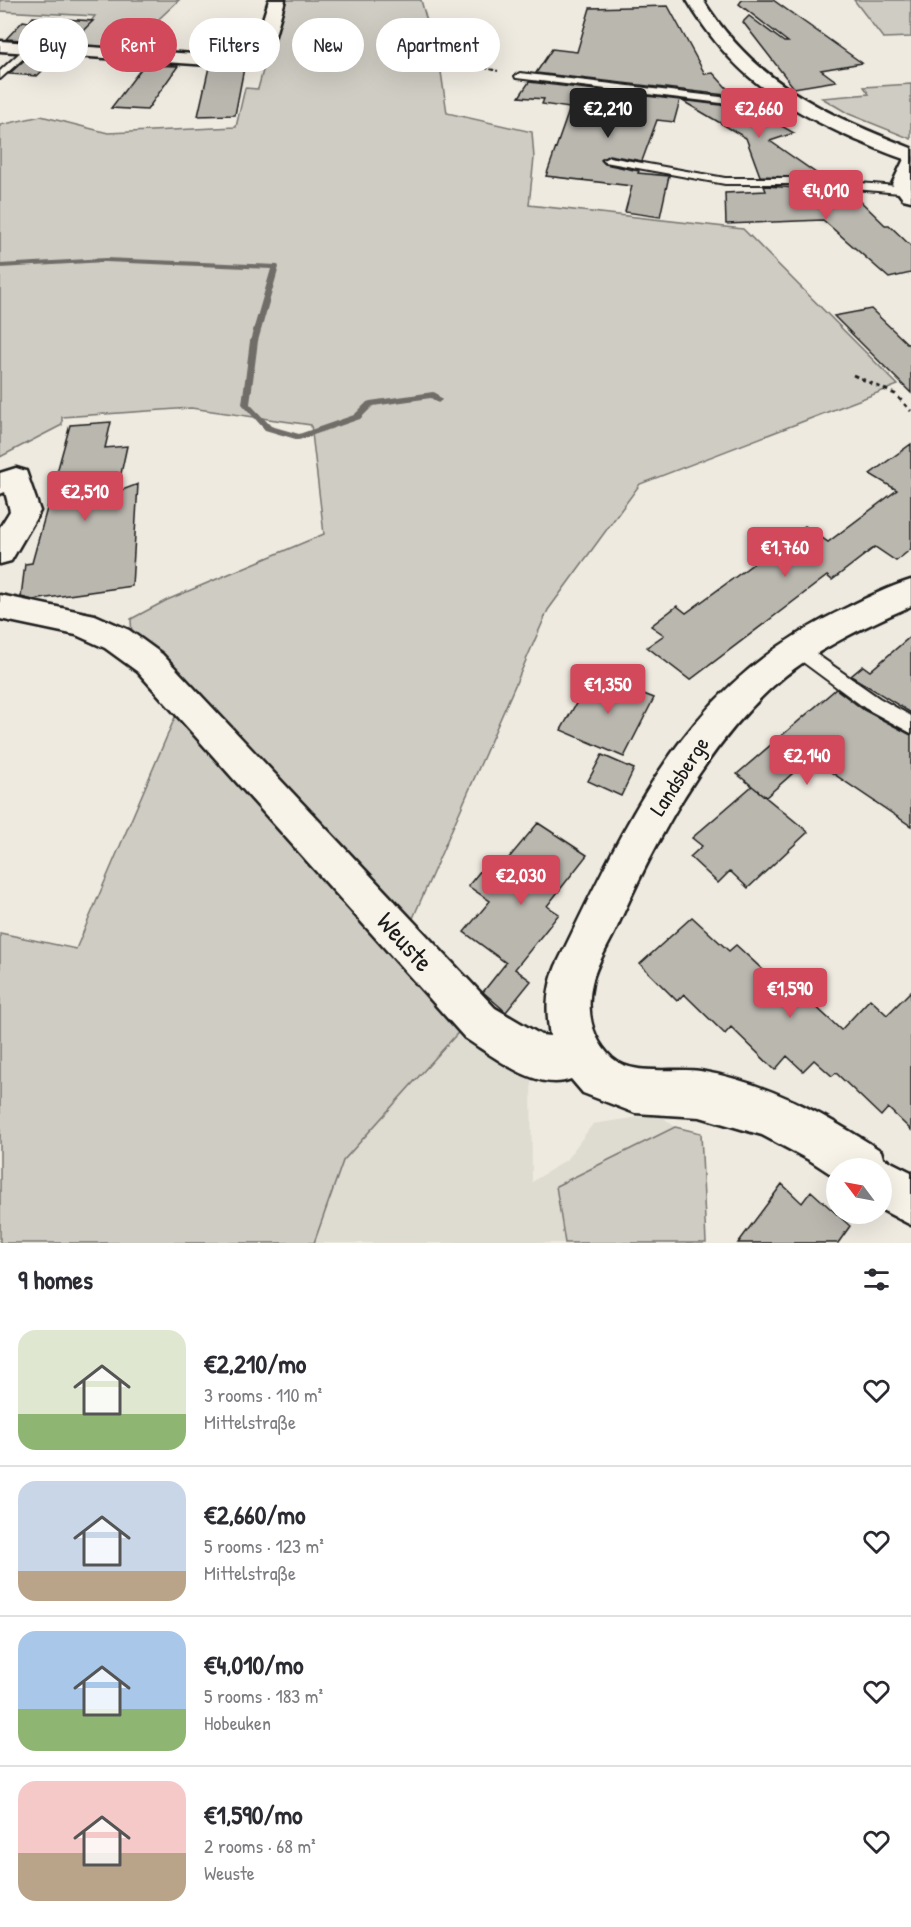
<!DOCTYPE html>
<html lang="en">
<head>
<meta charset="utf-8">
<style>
  :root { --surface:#fff; --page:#f2f2f3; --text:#2b2b33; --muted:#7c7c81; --line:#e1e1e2; --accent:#d1495b }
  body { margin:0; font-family:"Patrick Hand",sans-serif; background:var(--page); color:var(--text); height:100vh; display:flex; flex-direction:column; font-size:22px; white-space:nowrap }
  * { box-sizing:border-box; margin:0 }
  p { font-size:20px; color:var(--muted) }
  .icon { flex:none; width:33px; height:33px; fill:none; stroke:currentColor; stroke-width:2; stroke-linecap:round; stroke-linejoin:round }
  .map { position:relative; height:1243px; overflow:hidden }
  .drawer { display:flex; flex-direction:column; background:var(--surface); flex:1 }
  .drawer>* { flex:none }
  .top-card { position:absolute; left:18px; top:18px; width:600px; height:54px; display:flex; gap:12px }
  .needle { width:39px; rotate:302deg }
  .fabs { position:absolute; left:826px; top:1158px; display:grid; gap:12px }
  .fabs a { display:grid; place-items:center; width:66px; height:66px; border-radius:50%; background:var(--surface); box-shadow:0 6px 24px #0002; font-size:30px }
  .price { position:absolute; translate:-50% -51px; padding:0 14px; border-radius:6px; background:var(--accent); color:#fff; font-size:20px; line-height:39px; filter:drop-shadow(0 2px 3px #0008) }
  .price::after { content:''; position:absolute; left:50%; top:36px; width:18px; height:14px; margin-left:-9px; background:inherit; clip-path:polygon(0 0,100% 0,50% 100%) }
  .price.selected { background:#222; color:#fff }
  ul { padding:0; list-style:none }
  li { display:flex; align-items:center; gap:18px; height:150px; padding:0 18px }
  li+li { border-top:2px solid var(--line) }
  li span { display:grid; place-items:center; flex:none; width:168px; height:120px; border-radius:18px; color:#555 }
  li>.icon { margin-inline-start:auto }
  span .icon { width:72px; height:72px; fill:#fffc; stroke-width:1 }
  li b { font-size:26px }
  h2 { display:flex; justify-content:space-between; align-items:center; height:72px; padding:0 18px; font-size:26px }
  .pill { padding:0 21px; border-radius:27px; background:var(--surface); box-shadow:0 6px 24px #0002; font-size:21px; line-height:54px }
  .pill.selected { background:var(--accent); color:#fff }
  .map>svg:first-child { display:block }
</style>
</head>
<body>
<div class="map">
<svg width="911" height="1243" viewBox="0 0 911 1243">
  <rect width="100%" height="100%" fill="#eeeae0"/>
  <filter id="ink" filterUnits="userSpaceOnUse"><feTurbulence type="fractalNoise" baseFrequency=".0167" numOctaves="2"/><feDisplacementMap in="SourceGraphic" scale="12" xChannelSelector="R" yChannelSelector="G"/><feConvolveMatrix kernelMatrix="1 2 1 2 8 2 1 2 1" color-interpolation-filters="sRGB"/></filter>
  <g filter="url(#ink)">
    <path fill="#dedbd1" d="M464,1026l67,40 1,116 34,-22 27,-36 66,-10 16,13 -118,60 10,56h-253l29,-82z"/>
    <path fill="#cfccc3" stroke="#767470" stroke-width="1.5" d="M0,0h179l-52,49 -56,-3 24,-30 -95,-5z
      M282,0h139l20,72 6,41 85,19 2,26 -5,47 214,24 155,156 -258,99 -92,126 -138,315 -278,-287 -1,-19 36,-19 157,-66 -13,-109 -120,-17 -129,9v8l-62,32v-332l41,-9 67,17 128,-6 9,-39 13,1z
      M854,0h57v37l-28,1z
      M911,84v55l-62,-25 -27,-16 47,-4 -5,-7z
      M179,708l285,318 -121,135 -29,82h-314v-310l76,16z
      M675,1127l26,6 5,110h-141l-9,-57z"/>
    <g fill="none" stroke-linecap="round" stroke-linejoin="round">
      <path fill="#6f6d69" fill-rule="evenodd" d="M105,258l173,7 1,2 -21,74 -8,63 21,22 28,8 55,-19 13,-13 3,-1 63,-9 3,1 6,7 -4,3 -7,-5 -58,8 -13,13 -61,21 -34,-10 -23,-26 8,-63 21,-72 -166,-7 -105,6v-4z"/>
    </g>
    <path fill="#bab7af" stroke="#1c1c1c" stroke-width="1.5" d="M742,0h31l89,63 -41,7 15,11 -42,7 -51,-66 6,-6 35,26h4l-49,-38z
      M668,6l37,68 8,-1 21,23 -198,-23 16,-24 25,3 13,-44z
      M33,17l60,4 -23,22 -64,-4 17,-18 6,1z
      M218,26h35l-5,25 -9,4 -27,-2z
      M30,55l26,2 -19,19 -28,-2z
      M144,65l34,1 -31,44 -36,-2z
      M209,67l35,1 -9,47 -37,1z
      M529,82l151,18 -6,22 -17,-2 -15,41 -33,-6 -8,5 4,4 34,7 -1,2 31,3 -9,41 -35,-5 7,-26 -86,-10 24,-68 -28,-4 2,-5 -25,-2z
      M681,100l71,9 42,24 -24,8 53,37 -63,-2 -14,-38z
      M764,186l86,5 35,34h4l22,21v27l-22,5 -66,-58 -97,4 -1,-31 41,-2z
      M871,309l40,38v46l-77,-77z
      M111,422l-6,26 22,-2 -10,46 21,-8 -6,102 -99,14 -12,-3 4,-33 7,-1 38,-138z
      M911,444v105l-15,12 -21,-14 -43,33 -5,-4 -137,104 -43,-33 17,-12 -13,-9 26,-20 9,7 119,-87 23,16 69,-52 -27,-16z
      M911,636v77l-60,-37 12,-10 7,5z
      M593,674l61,24 -30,59 -63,-27z
      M836,689l28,21 47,25v91l-101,-68 -44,39 -14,-11 56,46 -60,56 -18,-17 -12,12 -28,-26 12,-11 -10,-8 60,-52 -15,-12z
      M602,755l32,14 -13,27 -33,-15z
      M538,823l49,32 -40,51 12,8 -44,55 16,12 -25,31 -23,-20 23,-29 -42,-31 26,-31 -22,-15 18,-22 12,7z
      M692,917l37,34 7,-6 40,37 7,-6 58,54 29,-31 17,16 24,-24v139l-23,-22 -7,8 -45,-43 -4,3 -18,-16 -11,11 -16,-15 -12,14 -44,-43 -6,7 -41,-40 -7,7 -37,-37z
      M782,1184l20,19 9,-12 39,35 -12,17h-100z"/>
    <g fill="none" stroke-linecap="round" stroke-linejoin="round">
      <defs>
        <path id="lane" d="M27,46l8,2 -35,31v-8z
          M520,73l234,28 41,-1 5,3 -5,3 -41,1 -238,-29 -1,-2z
          M609,157l116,21h73l111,9 2,7 -113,-10h-73l-120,-22 -2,-2z
          M799,642l80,56 32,18v17l-46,-25 -73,-54 -2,-5 2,-5z"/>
        <path id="street" d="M269,0h16l-15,53 -11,10 -20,4 -239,-16v-10l239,16 14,-6z
          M911,157v44l-8,-2 -11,-15 12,-25z
          M16,468l10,3 14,40 -29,50 -11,3v-37l10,-16 -5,-19 -5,2v-21z
          M911,580v26c-49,22 -100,45 -140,82 -70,66 -114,151 -153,237 -8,18 -22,39 -26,58 -6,28 -1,55 20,75 21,19 62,9 88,13 66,11 126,44 181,80l2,7 28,14v53l-29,-15v-42h-45v10l-26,-17 -49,-26 -62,-18 -65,-4 -52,-20 -12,-14c-33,14 -79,-24 -106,-41l-327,-366 -33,-24 -29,-13 -76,-16v-24l95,20 34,15 33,24 333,354 46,27 9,1c-4,-25 -4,-46 6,-70 75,-153 128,-283 292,-359 20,-10 41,-20 63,-27z"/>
        <path id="secondary" d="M687,0h16c52,83 120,113 208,148v13c-19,-5 -37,-14 -55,-21 -77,-34 -126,-67 -169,-140z"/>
      </defs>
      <use href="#lane" stroke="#1c1c1c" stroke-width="4"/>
      <use href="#street" stroke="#1c1c1c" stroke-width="5"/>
      <use href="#secondary" stroke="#1c1c1c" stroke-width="5"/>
      <path stroke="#1c1c1c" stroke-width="2" stroke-dasharray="4 2" stroke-linecap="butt" d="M432,55l66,16"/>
      <path stroke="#1c1c1c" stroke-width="3" stroke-dasharray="4.5 4" stroke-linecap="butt" d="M853,375l42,19 16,17"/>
      <use href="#lane" fill="#f7f3e8" fill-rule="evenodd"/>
      <use href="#street" fill="#f7f3e8" fill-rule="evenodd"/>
      <use href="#secondary" fill="#f7f3e8" fill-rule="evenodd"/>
    </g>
  </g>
  <g text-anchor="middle" stroke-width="4.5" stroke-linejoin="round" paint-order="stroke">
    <g font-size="22" fill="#1c1c1c" stroke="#f7f3e8">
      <text transform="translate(679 776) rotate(-57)" y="8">Landsberge</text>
    </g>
    <g font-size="27" fill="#1c1c1c" stroke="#f7f3e8">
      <text transform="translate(405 942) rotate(48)" y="9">Weuste</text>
    </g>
  </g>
</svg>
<div class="fabs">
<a><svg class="needle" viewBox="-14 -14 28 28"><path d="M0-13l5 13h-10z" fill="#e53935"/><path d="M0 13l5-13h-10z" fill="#7c7c81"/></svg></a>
</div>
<b class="price selected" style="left:608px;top:139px">€2,210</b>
<b class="price" style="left:759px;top:139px">€2,660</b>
<b class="price" style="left:826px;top:221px">€4,010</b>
<b class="price" style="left:85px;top:522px">€2,510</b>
<b class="price" style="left:785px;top:578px">€1,760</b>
<b class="price" style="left:608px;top:715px">€1,350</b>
<b class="price" style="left:807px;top:786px">€2,140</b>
<b class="price" style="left:521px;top:906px">€2,030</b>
<b class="price" style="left:790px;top:1019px">€1,590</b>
<div class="top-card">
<a class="pill">Buy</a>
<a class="pill selected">Rent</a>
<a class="pill">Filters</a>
<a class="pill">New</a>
<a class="pill">Apartment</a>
</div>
</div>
<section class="drawer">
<h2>9 homes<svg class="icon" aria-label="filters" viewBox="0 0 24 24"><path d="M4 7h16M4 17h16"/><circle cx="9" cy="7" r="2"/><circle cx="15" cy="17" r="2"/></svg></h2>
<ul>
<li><span style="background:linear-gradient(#dfe7d0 70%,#8fb573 0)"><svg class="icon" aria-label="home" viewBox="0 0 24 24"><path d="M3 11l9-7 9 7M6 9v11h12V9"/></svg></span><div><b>€2,210/mo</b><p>3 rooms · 110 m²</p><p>Mittelstraße</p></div><svg class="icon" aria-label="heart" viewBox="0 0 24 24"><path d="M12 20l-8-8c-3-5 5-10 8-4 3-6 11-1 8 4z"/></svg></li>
<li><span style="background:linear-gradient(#c9d6e8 75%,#b9a48a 0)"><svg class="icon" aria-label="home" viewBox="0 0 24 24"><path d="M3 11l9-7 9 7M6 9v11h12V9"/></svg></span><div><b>€2,660/mo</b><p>5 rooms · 123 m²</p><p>Mittelstraße</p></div><svg class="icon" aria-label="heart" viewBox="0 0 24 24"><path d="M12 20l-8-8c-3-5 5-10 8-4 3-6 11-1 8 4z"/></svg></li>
<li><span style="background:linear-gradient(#a9c7e8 65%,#8fb573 0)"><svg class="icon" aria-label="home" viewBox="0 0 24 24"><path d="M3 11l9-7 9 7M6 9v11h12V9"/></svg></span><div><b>€4,010/mo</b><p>5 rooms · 183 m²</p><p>Hobeuken</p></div><svg class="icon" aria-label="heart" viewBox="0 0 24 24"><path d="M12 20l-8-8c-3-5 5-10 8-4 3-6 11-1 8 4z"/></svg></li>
<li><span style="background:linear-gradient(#f6c9c9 60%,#b9a48a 0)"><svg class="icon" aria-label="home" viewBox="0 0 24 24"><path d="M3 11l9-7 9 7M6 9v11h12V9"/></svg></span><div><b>€1,590/mo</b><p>2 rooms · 68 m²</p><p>Weuste</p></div><svg class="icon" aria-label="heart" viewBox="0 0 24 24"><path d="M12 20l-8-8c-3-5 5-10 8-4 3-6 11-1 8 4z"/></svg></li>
</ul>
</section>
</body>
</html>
